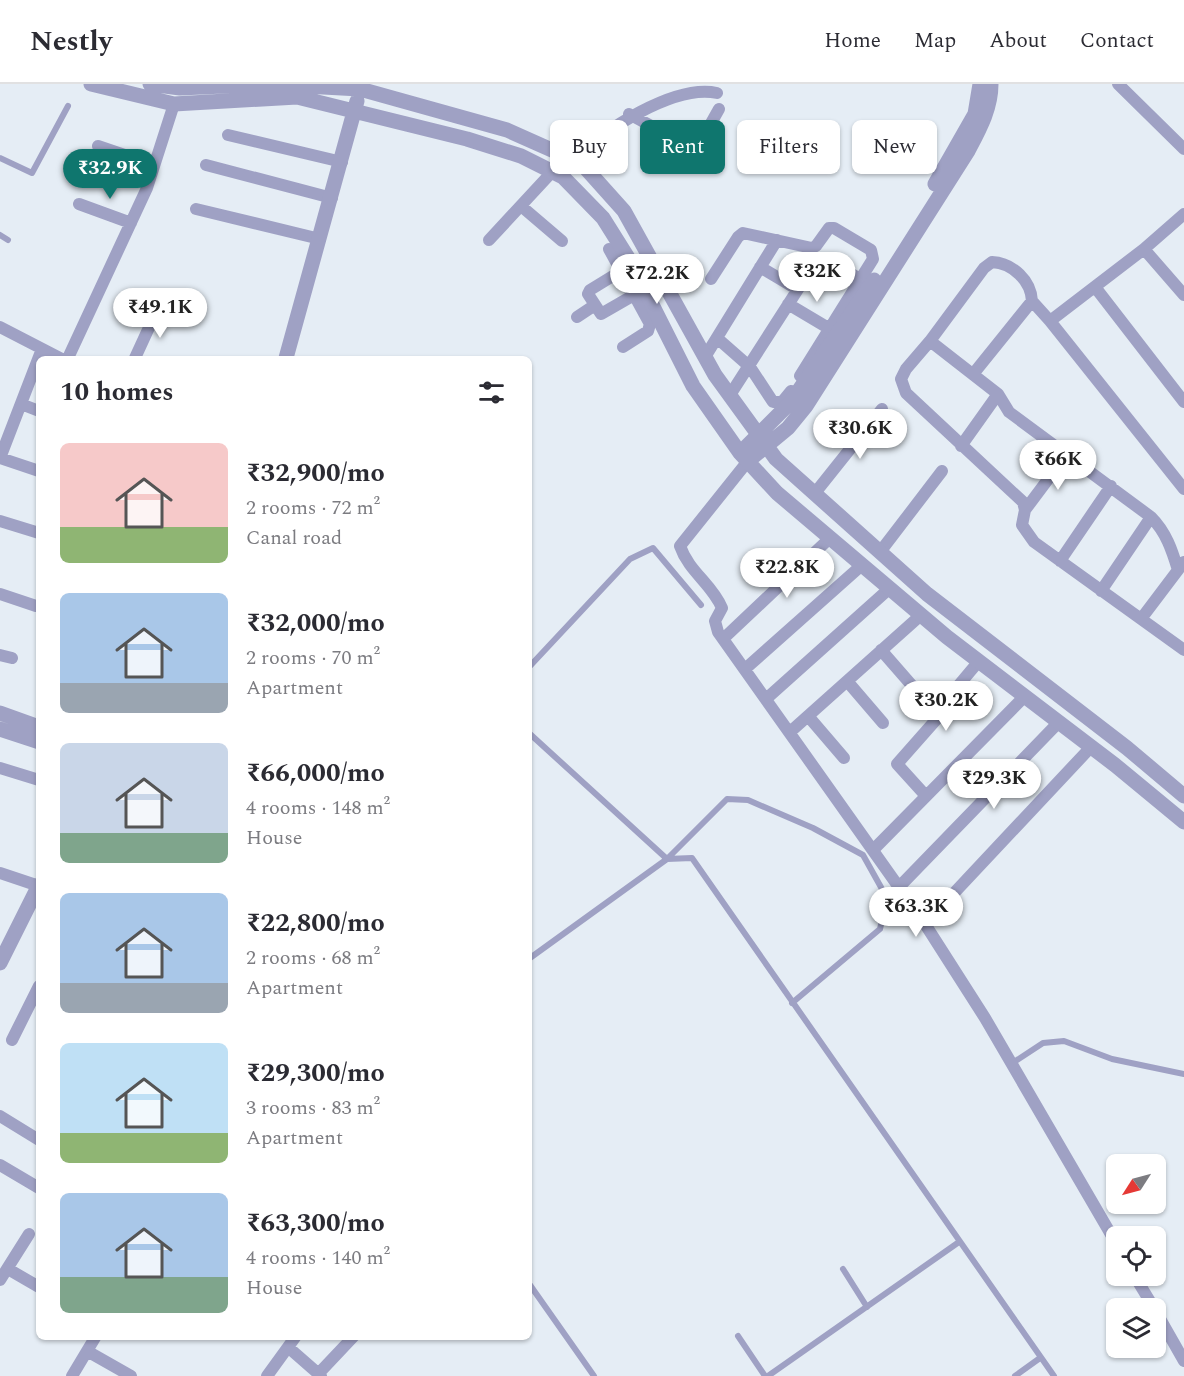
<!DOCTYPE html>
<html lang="en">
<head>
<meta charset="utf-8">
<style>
  :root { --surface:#fff; --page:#f2f2f3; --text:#2b2b33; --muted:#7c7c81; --line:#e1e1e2; --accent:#0f766e }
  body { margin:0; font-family:Spectral,serif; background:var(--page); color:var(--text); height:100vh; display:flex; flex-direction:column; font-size:22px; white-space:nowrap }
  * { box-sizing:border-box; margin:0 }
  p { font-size:20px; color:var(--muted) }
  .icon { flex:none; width:33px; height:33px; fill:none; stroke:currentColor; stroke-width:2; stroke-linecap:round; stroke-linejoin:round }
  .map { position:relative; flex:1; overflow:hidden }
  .panel { position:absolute; left:36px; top:272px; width:496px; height:984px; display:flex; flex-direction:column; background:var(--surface); border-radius:9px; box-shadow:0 2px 4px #0004 }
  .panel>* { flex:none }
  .guide { position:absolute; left:550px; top:36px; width:543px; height:54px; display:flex; gap:12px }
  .needle { width:39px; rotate:234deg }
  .fabs { position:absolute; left:1106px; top:1070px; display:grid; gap:12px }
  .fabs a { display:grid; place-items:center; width:60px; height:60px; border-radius:9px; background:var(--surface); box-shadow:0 2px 4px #0004; font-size:30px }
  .price { position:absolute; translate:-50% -51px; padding:0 14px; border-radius:21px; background:#fff; color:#222; font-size:20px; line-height:39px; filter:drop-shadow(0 2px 3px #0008) }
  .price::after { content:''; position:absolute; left:50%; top:36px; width:18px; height:14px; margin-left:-9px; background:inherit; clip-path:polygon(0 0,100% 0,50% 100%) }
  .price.selected { background:var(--accent); color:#fff }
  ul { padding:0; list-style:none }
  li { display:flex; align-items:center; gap:18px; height:150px; padding:0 24px }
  li span { display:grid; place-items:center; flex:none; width:168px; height:120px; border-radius:9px; color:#555 }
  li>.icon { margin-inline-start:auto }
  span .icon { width:72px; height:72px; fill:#fffc; stroke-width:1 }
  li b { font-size:26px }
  h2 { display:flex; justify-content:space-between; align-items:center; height:72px; padding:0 24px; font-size:26px }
  .chip { padding:0 21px; border-radius:9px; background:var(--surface); box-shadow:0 2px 4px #0004; font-size:21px; line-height:54px }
  .chip.selected { background:var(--accent); color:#fff }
  header { display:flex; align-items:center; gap:36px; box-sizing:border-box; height:84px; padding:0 30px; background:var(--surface); border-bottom:2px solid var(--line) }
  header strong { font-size:28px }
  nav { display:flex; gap:33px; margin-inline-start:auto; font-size:21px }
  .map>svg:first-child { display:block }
</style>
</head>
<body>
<header>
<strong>Nestly</strong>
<nav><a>Home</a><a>Map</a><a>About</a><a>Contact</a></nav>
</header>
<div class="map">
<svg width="1184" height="1292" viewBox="0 0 1184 1292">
  <rect width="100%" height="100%" fill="#e5edf5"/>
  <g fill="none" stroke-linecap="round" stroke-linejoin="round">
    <path stroke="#9fa1c4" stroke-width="6" d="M0,74l32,15 36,-67
      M0,151l8,5
      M530,582l100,-107 23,-11 48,57
      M530,650l137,125 60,-60 21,1 65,28 50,27 24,43 -7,31 -88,74
      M530,874l137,-99 25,-1 362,518
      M1011,980l32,-21 21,-2 48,18 72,15
      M843,1185l24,38
      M530,1201l64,91
      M738,1252l27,40
      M768,1292l191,-134
      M1015,1292l25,-18"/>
    <path stroke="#9fa1c4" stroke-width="12" d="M1118,0l66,65
      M629,30l67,36 23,-41
      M228,51l114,27
      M98,62l56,19
      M575,76c27,-30 100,-76 142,-67
      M206,81l126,33
      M79,120l52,19
      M521,122l41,35
      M196,125l124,30
      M489,156l63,-68
      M609,165l41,75 -2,7 -25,16
      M1144,165l40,-35
      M760,183l37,22
      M621,187l-31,19 -2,4 13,20 33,-19
      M711,195l27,-42 5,-4 69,15 4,-2 13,-18h5l37,22 2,9 -73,117
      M1095,203l89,115
      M1184,211l-40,-46 -94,72 134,168
      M1032,217l18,20
      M788,220l42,25
      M577,233l18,-12
      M0,243l60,31
      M717,254l33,29 23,35h9l9,-11
      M930,257l54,-73 8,-6c21,1 39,19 40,39l-58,72
      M705,273l72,-117
      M68,274l79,-170 27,-84
      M135,274l23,-50
      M730,311l88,-137h6l36,21
      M21,320l18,7
      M961,362l37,-52
      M0,374l42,-109
      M0,374l39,13
      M748,377l-68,85c9,26 32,38 42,62l-7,13 3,11 207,292 60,94 131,225
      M815,409l67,-84
      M1025,426l42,-56
      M1151,433c15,15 21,33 27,53
      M0,437l39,12
      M880,468l62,-81
      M1060,477l51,-75
      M1101,507l50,-74 -142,-105 -11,-18 -68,-53 -24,28 -5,10 5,14 117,109 2,8 -3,15 12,17 150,108
      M0,510l36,12
      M1141,535l43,-57
      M723,555l107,-101
      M881,566l34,39
      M0,571l12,3
      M745,585l117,-104
      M847,597l36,42
      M766,615l124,-111
      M808,632l36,42
      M790,648l131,-117
      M0,684l39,12
      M926,712l-29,-32 45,-51 16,-27 21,-25
      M874,765l151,-153
      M0,789l39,13
      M900,802l159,-164
      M925,840l166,-177
      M12,956l27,-54
      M0,1032l39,24
      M0,1081l39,23
      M8,1185l31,18
      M1134,1191l20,33
      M0,1196l29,-46
      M1155,1226l29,51
      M289,1264l32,28
      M87,1267l44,25
      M319,1289l35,-37
      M72,1292l24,-40
      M267,1292l29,-40"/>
    <path stroke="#9fa1c4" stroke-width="15" d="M91,0l83,20 123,-7 170,42 54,17 42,21 40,41 27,43 63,125 47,67 37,40 170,144 168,128 69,57
      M150,0l30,4 88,-4 92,5 147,41 74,33 43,48 91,164 61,84 151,135 200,154 57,48
      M935,100l40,-70 5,-30
      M286,274l71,-257
      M740,369l51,-51 83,-122
      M748,377l40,-33 18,-22 162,-255c11,-21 23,-42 23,-67
      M0,629l39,14
      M0,645l39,13
      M0,879l39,-78"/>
  </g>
</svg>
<div class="fabs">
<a><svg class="needle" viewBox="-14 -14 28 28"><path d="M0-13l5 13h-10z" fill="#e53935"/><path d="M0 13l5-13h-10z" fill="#7c7c81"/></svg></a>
<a><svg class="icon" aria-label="locate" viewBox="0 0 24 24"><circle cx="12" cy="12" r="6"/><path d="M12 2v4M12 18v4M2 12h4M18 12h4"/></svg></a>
<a><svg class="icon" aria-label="layers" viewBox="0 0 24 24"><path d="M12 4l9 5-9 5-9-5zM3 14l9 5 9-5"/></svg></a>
</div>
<b class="price selected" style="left:110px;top:116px">₹32.9K</b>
<b class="price" style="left:817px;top:219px">₹32K</b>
<b class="price" style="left:657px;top:221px">₹72.2K</b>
<b class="price" style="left:160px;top:255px">₹49.1K</b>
<b class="price" style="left:860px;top:376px">₹30.6K</b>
<b class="price" style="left:1058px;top:407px">₹66K</b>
<b class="price" style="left:787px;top:515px">₹22.8K</b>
<b class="price" style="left:946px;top:648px">₹30.2K</b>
<b class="price" style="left:994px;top:726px">₹29.3K</b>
<b class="price" style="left:916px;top:854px">₹63.3K</b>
<div class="guide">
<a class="chip">Buy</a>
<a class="chip selected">Rent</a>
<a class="chip">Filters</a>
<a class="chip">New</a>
</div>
<section class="panel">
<h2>10 homes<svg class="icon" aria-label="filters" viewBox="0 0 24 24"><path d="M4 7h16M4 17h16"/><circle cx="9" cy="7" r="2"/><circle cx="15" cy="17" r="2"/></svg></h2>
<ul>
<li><span style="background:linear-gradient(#f6c9c9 70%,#8fb573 0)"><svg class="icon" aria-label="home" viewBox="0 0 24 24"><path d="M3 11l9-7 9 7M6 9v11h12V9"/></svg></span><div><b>₹32,900/mo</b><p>2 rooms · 72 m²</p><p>Canal road</p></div></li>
<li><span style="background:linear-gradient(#a9c7e8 75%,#9aa5b1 0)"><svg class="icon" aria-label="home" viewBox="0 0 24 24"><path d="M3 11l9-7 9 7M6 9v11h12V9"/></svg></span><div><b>₹32,000/mo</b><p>2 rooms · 70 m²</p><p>Apartment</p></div></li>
<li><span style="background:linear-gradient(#c9d6e8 75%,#7fa58c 0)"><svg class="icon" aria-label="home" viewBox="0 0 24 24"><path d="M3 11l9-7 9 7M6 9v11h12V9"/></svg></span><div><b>₹66,000/mo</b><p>4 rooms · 148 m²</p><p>House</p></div></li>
<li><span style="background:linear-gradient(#a9c7e8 75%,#9aa5b1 0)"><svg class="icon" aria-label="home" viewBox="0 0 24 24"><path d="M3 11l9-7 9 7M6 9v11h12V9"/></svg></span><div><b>₹22,800/mo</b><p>2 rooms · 68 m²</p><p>Apartment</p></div></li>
<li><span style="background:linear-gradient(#bfe0f5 75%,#8fb573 0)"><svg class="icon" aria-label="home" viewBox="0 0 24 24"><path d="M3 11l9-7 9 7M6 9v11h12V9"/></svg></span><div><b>₹29,300/mo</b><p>3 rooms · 83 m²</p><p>Apartment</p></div></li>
<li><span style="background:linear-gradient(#a9c7e8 70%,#7fa58c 0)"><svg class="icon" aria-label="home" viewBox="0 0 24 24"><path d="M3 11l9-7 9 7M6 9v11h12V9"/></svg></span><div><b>₹63,300/mo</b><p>4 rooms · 140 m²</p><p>House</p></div></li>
</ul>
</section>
</div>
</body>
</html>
